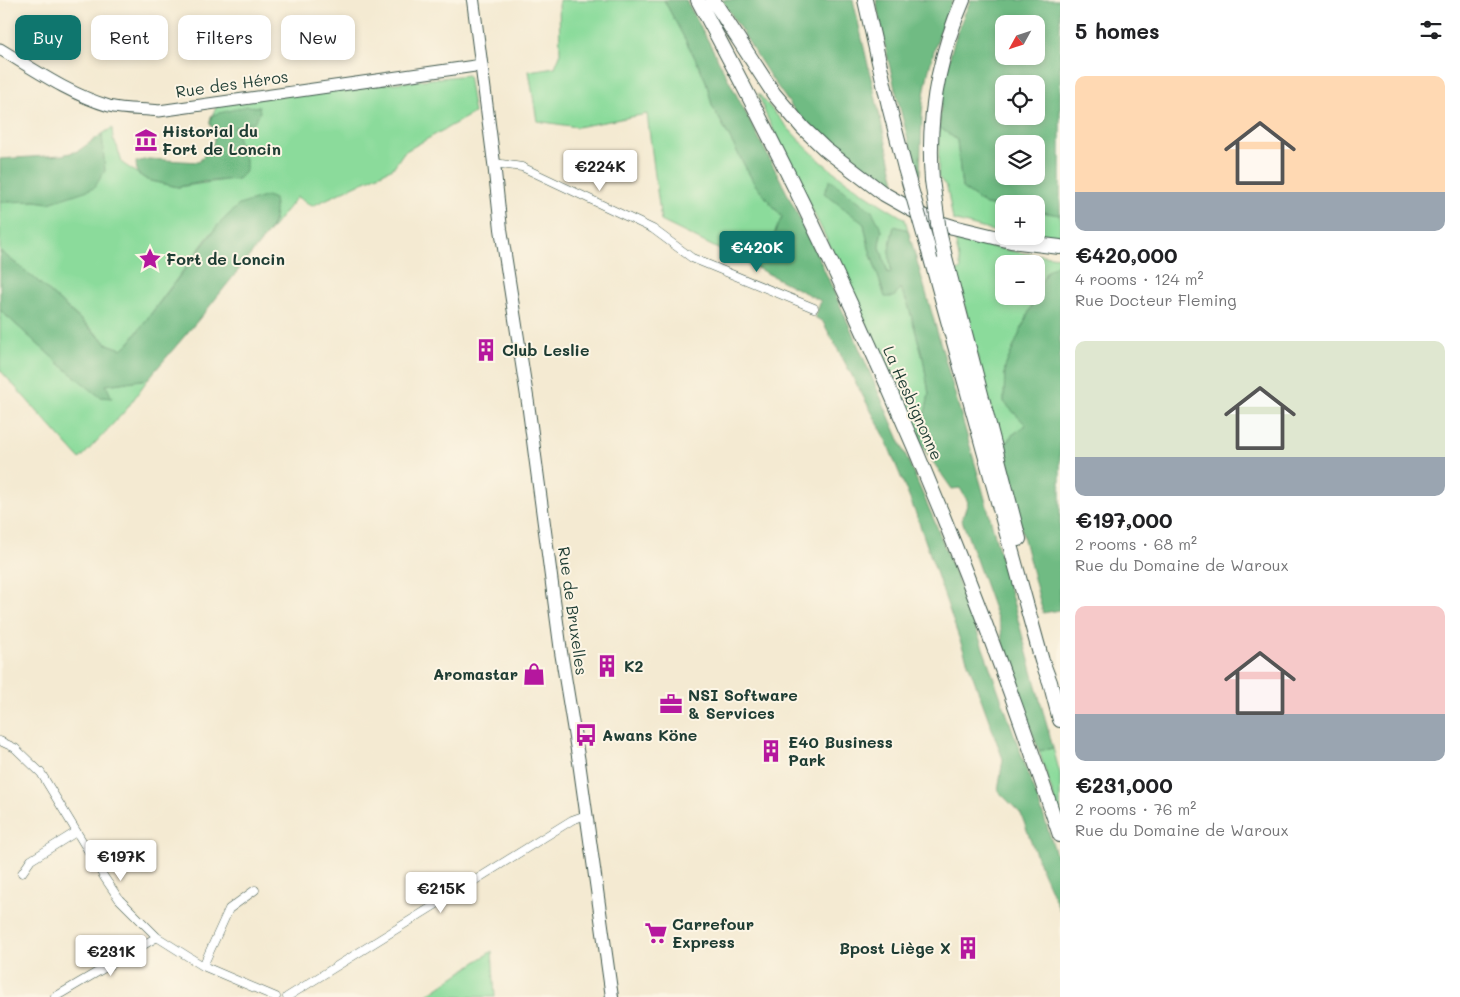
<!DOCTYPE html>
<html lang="en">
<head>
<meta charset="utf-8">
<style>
  :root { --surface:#fff; --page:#f6f6f6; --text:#202124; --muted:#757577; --accent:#0f766e }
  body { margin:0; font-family:Mali,sans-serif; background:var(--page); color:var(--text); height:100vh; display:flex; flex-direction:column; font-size:19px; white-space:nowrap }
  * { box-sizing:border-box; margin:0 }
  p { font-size:16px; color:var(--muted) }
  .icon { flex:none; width:28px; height:28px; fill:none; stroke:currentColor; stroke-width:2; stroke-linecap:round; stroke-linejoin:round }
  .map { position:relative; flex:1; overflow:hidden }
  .panel { display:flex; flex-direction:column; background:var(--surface); width:400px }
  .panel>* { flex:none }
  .hud { position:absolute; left:15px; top:15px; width:475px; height:45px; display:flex; gap:10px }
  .needle { width:32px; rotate:230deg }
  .controls { position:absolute; left:995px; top:15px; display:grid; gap:10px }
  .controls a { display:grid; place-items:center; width:50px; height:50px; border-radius:10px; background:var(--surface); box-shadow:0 2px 8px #0003; font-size:25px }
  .price { position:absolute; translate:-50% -42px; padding:0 11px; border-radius:5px; background:#fff; color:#222; font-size:16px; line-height:32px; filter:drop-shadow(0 1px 2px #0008) }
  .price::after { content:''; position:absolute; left:50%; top:30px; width:15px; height:11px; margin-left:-8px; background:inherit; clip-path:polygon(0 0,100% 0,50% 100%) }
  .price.selected { background:var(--accent); color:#fff }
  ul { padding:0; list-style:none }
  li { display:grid; align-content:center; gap:10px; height:265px; padding:0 15px }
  li span { display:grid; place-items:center; height:155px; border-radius:10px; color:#555 }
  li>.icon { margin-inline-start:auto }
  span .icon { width:90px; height:90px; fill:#fffc; stroke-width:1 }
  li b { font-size:21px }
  h2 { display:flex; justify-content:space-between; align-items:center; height:60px; padding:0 15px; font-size:21px }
  .tag { padding:0 18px; border-radius:10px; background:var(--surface); box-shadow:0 2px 8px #0003; font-size:18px; line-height:45px }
  .tag.selected { background:var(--accent); color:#fff }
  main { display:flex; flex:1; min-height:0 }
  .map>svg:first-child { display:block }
</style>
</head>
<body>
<main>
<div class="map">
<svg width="1060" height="997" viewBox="0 0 1060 997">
  <rect width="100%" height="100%" fill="#fcf5e5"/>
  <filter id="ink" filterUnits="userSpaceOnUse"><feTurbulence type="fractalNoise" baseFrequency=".02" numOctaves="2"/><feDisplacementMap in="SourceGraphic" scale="10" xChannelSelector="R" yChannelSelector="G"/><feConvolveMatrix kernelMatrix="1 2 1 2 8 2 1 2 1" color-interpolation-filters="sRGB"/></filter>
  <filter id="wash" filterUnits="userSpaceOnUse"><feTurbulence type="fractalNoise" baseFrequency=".0096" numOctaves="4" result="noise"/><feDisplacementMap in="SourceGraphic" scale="20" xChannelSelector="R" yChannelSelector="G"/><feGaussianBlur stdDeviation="1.12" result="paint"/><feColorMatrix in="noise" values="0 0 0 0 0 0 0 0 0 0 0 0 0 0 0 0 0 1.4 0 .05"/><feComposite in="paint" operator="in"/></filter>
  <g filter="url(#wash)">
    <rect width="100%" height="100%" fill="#f4ead2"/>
    <path fill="#8bdb9b" stroke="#558c68" d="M559,0h105l31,58 11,23 6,24 42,78 28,34 -14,31 -13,19 -94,-46 -14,-107 -70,13 -40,-6 -8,-50 26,-4 5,-12z
      M468,75l6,38 -70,39 -11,16 -81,38 -15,-9 -29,36 7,-13 -36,-15 -20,19 -11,13 -79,106 -7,7 -14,-6 -75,-67 -33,-26v-49l36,-1 13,2 55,-39 -2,-30 10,-6 1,11 4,7 5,17 25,17 31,7 47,-7 -11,-39v-11l-4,-7 1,-6 8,-15z
      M758,93c20,24 41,49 65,70 25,21 54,39 82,56l3,11 -14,-4 -5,24 2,22 -3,1 -9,-29 3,-14 -18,-6 5,24 16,49 15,-9 8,16 15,54 6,36 -10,48 -73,-163 -80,-164z
      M939,127l18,13 5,48 24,17 18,2v27l-51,-14 -6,-33 -9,-10z
      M1036,211l24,4v27l-45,-6h21z
      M955,239l67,14 38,4v6l-14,9 -10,23v-31h-32v32h32l-31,71 -1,35 22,23 -15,11 -9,18 -46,-182 5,-3z
      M0,310l63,57 43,18 42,-6 -22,31 -46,49 -80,-89z
      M1053,748l7,26v43l-21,-66z
      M492,951l3,46h-71z"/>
    <path fill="#70bb83" stroke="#487c5c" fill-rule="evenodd" d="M664,0h22l25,46 69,133 38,77 39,87 80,184 34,88 73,202 16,50v44l-19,-43 -20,-54 -23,-23 5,-32 -45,-124 -42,-121 -33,-81 -60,-111 -8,-5 6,-16 -66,-34 13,-19 14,-31 -28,-34 -42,-78 -6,-24 -11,-23z
      M722,0h131l45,195 -30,-19 -31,-23 -38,-36 -29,-41z
      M876,0h77c-16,36 -29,77 -31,116 -1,20 -1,39 -2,59l-3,-2c-15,-57 -31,-115 -41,-173z
      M971,0h89v215l-24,-4v-7h-32v3l-18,-2 -24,-17 -5,-48 -18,-13c3,-44 12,-87 32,-127zM1004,24h32v32h-32zM1004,84h32v32h-32zM1004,144h32v32h-32z
      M247,106l12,1 1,5 -6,10 -20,5 12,35v9l-8,8 -35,3 -25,5 -31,-7 -10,-7 -1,-11 12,-3 51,3 15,-21v-10l-4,-8 2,-8z
      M102,134l3,37 -11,17 -45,15 -13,-2 -36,1v-43l62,-4 16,-4z
      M830,180l42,31 10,19 -3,14 9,29 3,-1 -2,-22 5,-24 14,4 74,258 71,260 -14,3 -35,-94 -3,-28 -39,-109 6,-18 -8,-14 -8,1 -33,-47 10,-48 -6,-36 -15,-54 -8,-16 -6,9h-9l-16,-49 -5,-24 -40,-31z
      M267,196l7,3c3,13 0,23 -6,34l-63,79 -57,67 -42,6 6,13 -12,-1 -37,-30 -63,-57v-59l33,26 74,67 15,5 7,-6 90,-119 20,-19z
      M1060,263v347l-17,3 -41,-159 9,-18 15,-11 -22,-23 1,-35 41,-95z"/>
  </g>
  <g filter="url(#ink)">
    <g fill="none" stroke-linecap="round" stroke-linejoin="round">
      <defs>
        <path id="street" d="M494,163l28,4 131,62 39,29 122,50
          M0,741l15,7 26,25 63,104 15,22 38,38 46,29 73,31
          M22,873l9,-13 45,-28
          M203,966l26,-57 26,-19
          M55,997l102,-60
          M287,997l285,-177 14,-5"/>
        <path id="secondary" d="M0,49c35,21 69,45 109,57 15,4 34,3 50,5l323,-46"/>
        <path id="primary" d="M473,0l21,163 7,66 27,174 33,249 18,110 33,235"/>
        <path id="highway" d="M698,0c91,169 175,343 247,521 42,104 80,209 115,314
          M713,0l61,94 29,34 22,21 59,45 46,26 23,7 58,14 49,6
          M865,0l24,106 16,62
          M932,180c-5,-64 6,-122 31,-180
          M928,248l114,413 8,21 10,38
          M945,257l74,282"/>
      </defs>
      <use href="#street" stroke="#3f574c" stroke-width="9"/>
      <use href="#secondary" stroke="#3f574c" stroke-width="13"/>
      <use href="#primary" stroke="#3f574c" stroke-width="14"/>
      <use href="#highway" stroke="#3f574c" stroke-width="16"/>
      <use href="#street" stroke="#fff" stroke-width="8"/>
      <use href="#secondary" stroke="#fff" stroke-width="11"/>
      <use href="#primary" stroke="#fff" stroke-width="12"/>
      <use href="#highway" stroke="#fff" stroke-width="14"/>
      <defs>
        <path id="highway-bridge" d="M905,168l23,80
          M932,180l7,51 6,26"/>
      </defs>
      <use href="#highway-bridge" stroke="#3f574c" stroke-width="16" stroke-linecap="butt"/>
      <use href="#highway-bridge" stroke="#fff" stroke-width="14"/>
    </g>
  </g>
  <defs>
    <symbol id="museum-bare" viewBox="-9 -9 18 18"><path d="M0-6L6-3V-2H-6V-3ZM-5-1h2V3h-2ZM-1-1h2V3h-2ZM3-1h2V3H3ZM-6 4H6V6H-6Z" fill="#b5179e" stroke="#fcf5e5" stroke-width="2.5" paint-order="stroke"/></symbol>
    <symbol id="sight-bare" viewBox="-9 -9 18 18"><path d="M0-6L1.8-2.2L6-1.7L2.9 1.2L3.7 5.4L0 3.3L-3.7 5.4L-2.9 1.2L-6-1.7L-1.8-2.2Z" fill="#b5179e" stroke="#fcf5e5" stroke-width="2.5" paint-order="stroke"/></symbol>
    <symbol id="building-bare" viewBox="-9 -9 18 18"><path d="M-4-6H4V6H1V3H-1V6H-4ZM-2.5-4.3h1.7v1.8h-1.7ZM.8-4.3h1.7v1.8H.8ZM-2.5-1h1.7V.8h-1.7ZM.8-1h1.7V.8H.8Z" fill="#b5179e" stroke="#fcf5e5" stroke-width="2.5" paint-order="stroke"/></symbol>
    <symbol id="shop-bare" viewBox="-9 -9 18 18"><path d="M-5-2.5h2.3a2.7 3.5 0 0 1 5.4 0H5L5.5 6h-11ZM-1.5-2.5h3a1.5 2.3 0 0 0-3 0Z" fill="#b5179e" stroke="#fcf5e5" stroke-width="2.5" paint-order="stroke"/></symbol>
    <symbol id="office-bare" viewBox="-9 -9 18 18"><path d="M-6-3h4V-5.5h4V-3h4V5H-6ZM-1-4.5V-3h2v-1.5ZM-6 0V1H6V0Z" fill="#b5179e" stroke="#fcf5e5" stroke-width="2.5" paint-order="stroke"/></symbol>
    <symbol id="bus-bare" viewBox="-9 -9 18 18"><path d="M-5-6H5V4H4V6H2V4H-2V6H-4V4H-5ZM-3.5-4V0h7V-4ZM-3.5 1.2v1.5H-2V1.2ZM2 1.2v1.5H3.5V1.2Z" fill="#b5179e" stroke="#fcf5e5" stroke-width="2.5" paint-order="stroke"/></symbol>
    <symbol id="supermarket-bare" viewBox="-9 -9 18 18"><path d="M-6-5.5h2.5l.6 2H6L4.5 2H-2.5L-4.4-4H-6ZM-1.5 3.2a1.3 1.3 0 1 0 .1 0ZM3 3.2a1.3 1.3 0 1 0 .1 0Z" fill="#b5179e" stroke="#fcf5e5" stroke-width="2.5" paint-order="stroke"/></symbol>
  </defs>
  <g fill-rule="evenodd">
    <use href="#museum-bare" x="130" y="124" width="32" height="32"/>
    <use href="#sight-bare" x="134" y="243" width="32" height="32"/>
    <use href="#building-bare" x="470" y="334" width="32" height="32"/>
    <use href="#building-bare" x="591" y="650" width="32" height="32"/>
    <use href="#shop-bare" x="518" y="658" width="32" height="32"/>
    <use href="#office-bare" x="655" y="688" width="32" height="32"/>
    <use href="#bus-bare" x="570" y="719" width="32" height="32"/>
    <use href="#building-bare" x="755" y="735" width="32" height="32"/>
    <use href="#supermarket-bare" x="640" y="917" width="32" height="32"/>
    <use href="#building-bare" x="952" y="932" width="32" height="32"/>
  </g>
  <g text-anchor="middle" stroke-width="4" stroke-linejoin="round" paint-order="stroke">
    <g font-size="16" fill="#1f3d34" stroke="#fcf5e5">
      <text transform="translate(232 84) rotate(-8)" y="6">Rue des Héros</text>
      <text transform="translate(913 403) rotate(66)" y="6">La Hesbignonne</text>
      <text transform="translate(573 611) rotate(82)" y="6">Rue de Bruxelles</text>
    </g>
    <g font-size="16" font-weight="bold" fill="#1f3d34" stroke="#fcf5e5" text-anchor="start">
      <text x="162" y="137">Historial du<tspan x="162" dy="18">Fort de Loncin</tspan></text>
      <text x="166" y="265">Fort de Loncin</text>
      <text x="502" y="356">Club Leslie</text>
      <text x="624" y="672">K2</text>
      <text x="518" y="680" text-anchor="end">Aromastar</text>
      <text x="688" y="701">NSI Software<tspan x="688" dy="18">&amp; Services</tspan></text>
      <text x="602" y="741">Awans Köne</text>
      <text x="788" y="748">E40 Business<tspan x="788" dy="18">Park</tspan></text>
      <text x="672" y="930">Carrefour<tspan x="672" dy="18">Express</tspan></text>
      <text x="951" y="954" text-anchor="end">Bpost Liège X</text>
    </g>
  </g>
</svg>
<div class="controls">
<a><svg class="needle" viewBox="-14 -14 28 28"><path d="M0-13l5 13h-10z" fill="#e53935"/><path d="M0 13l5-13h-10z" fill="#757577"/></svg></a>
<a><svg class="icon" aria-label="locate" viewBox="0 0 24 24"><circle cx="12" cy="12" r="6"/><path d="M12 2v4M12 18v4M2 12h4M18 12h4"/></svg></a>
<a><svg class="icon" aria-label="layers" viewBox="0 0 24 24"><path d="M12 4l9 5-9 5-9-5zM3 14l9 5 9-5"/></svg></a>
<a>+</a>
<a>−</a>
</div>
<b class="price" style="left:600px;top:192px">€224K</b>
<b class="price selected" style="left:757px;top:273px">€420K</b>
<b class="price" style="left:121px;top:882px">€197K</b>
<b class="price" style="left:441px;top:914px">€215K</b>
<b class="price" style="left:111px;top:977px">€231K</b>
<div class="hud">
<a class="tag selected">Buy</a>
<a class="tag">Rent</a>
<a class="tag">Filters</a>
<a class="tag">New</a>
</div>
</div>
<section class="panel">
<h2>5 homes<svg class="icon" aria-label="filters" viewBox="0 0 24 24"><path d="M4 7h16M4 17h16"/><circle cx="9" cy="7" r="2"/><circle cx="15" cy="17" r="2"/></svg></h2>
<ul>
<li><span style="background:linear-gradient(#ffd9b3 75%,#9aa5b1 0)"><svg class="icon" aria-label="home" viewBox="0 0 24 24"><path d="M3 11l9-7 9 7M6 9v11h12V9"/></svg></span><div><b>€420,000</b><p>4 rooms · 124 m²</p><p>Rue Docteur Fleming</p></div></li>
<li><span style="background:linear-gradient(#dfe7d0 75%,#9aa5b1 0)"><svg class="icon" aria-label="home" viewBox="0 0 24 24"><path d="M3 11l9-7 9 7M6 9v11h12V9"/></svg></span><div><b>€197,000</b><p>2 rooms · 68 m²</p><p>Rue du Domaine de Waroux</p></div></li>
<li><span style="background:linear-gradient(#f6c9c9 70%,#9aa5b1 0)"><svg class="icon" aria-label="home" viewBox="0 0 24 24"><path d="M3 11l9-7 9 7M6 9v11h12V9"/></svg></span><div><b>€231,000</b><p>2 rooms · 76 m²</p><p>Rue du Domaine de Waroux</p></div></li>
</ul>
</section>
</main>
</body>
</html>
